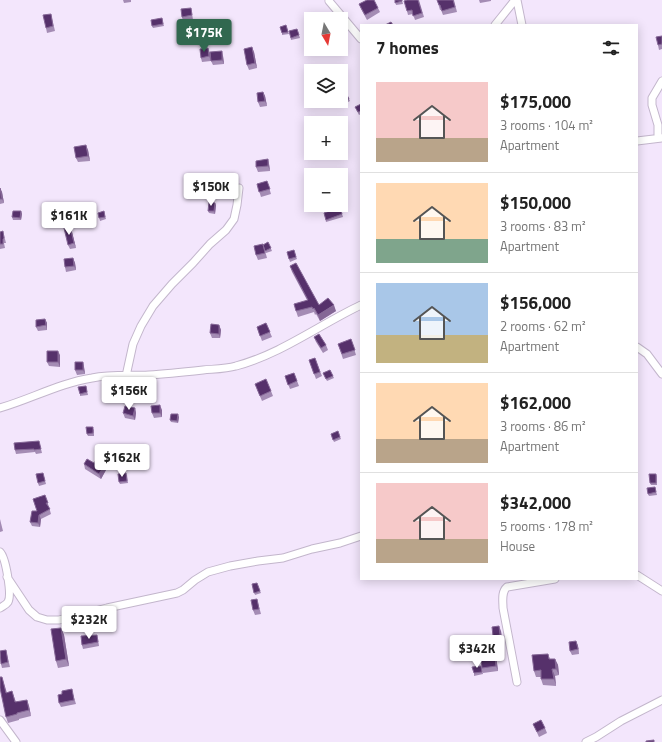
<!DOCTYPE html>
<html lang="en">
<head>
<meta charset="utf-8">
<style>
  :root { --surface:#fff; --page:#f2f2f2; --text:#222; --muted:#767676; --line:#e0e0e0; --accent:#31684f }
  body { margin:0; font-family:"Titillium Web",sans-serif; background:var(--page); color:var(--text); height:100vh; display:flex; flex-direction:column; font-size:15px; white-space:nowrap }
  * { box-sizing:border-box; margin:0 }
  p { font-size:13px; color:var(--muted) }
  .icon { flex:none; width:22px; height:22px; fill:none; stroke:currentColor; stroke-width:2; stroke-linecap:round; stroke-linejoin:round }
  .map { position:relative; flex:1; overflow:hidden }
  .details { position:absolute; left:360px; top:24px; width:278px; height:556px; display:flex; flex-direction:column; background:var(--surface); border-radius:0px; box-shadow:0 2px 10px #0003 }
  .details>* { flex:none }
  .needle { width:26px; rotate:170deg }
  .controls { position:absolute; left:304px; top:12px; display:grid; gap:8px }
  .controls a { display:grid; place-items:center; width:44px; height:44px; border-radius:0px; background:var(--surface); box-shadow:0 2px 10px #0003; font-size:20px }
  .price { position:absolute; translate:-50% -34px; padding:0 9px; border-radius:4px; background:#fff; color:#222; font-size:13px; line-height:26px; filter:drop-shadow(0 1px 2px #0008) }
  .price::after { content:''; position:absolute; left:50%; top:24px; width:12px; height:9px; margin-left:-6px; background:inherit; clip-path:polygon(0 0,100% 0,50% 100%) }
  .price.on { background:var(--accent); color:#fff }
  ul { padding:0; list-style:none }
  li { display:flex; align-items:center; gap:12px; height:100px; padding:0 16px }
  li+li { border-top:1px solid var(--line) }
  li span { display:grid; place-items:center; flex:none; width:112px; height:80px; border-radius:0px; color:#555 }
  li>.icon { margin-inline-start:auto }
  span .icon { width:48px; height:48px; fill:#fffc; stroke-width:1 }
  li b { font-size:17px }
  h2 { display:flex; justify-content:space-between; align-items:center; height:48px; padding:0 16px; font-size:17px }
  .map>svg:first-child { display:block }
</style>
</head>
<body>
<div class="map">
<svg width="662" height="742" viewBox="0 0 662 742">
  <rect width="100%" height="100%" fill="#f3e6fc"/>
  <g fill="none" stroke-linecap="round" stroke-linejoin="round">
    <defs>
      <path id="minor" d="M517,0l5,25
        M329,1l32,38
        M495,25l20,-25
        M658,138v-13l-6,-20v-7l10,-17
        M637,141l25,-3
        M637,347l10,7 15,20
        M126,376l7,-32 8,-18 12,-20 19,-22 21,-21 17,-19 16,-14 8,-11 3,-14 2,-17
        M0,408c31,-9 60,-25 92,-30 19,-4 38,-2 57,-3 18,-1 36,-3 54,-5 11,-1 23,-1 33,-4 45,-12 83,-41 125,-61
        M0,552c6,6 12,43 8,50 -2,3 -5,4 -8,6
        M637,575l25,16
        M7,577l22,33 8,7 10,3h12l48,-12 70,-15 6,-3 12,-10 13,-8 22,-6 28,-5 25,-3 29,-9 28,-6 21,-7
        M517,682l-14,-74c0,-7 -2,-16 4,-21l48,-8
        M0,720l16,22
        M586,742l10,-5 25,-16 41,-21"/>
    </defs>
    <use href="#minor" stroke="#c3b6cc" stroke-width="9"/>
    <use href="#minor" stroke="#fff" stroke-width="7"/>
  </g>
  <path fill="#a48cb4" d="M123,0h8v2l-7,1z
    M395,0h7l1,4 -7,1z
    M419,0l5,17 -9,3 -2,-6 -5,1 -1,-4z
    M437,0h17l3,12 -14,3 -2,-5h-1z
    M479,0h12v1l-11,2z
    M359,4l19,4 2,4 -13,8 -6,-11z
    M191,8l1,5 1,7 -10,1 -1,-4z
    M51,14l4,17 -8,2 -1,-5z
    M162,18l2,8 -11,2 -1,-2z
    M286,25l3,9 -7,1v-2z
    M297,29l3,9 -9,2 -2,-9z
    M662,36v13l-3,1 -1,-5z
    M254,52l3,16 -8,2 -2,-5z
    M210,53l1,7 12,-4 1,8 -11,1 -2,-4 -9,1 -1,-4z
    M263,92l2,4 2,10 -7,1 -2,-5z
    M346,93l4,8 -6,3 -2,-7z
    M361,104v10l-2,1 -3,-6z
    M88,150l2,11 -12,1 -2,-4z
    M268,159l1,5 1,7 -12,1 -2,-5z
    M267,181l4,13 -10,3 -4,-13z
    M0,188l2,4 2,11 -4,1z
    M216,205l-1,9 -6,-1 -1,-2z
    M341,210l2,7 -17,5 -2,-9z
    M21,211l1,3 -1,6h-8l-1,-3z
    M104,211l2,8 -6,2 -2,-8z
    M0,232l4,3 2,8h-2l1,5 -5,1z
    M72,232l4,16 -6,1 -2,-4z
    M268,242l4,9 -6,2 -2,-6 3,11 -9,2 -2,-5z
    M294,250l3,9 -7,3 -3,-10z
    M73,258l2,5 1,7 -10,2 -1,-5z
    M290,266l29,39 17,6 -16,10 -4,-7 -1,1 -1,-3 -16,5 -2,-6 11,-11 -15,-28z
    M45,319l2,4v7l-9,1 -2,-4z
    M266,323l6,14 -10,4 -5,-14z
    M219,325l2,5 -1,8h-8l-2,-5z
    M314,337l12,8 2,5 -5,3 -7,-11z
    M351,339l5,16 -13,4 -5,-15z
    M60,355v12l-11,-1 -2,-4z
    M315,358l7,18 -6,3 -7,-19z
    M83,362l1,5 1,7 -8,1 -2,-5z
    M330,370l4,8 -7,3 -4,-8z
    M294,373l5,13 -9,3 -5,-13z
    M86,386l2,9 -8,1v-2z
    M257,389l14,2 2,5 -11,5z
    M144,394v8h-7l-1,-2z
    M135,408l1,5 -1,7 -10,-2 -2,-5z
    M162,410v7l-8,1 -2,-5z
    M179,417l-1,6 -7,-1 -1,-2z
    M94,429v7h-6l-1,-2z
    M338,431l3,8 -7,3 -3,-8z
    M39,441l3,12 -6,1 -1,-2 -19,2 -1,-4z
    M94,463l10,3 2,4 -5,9 -16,-10 -1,-5z
    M43,473l3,11 -7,2 -1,-3z
    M656,474l1,2v9h-6l-1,-2z
    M127,475l1,8 -8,1 -1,-2z
    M655,487l2,8 -8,1 -1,-2z
    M45,495l4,12 2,7 -10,5 -1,8 -8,-1 -2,-4 7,-11z
    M0,519l3,12 -3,1z
    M257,583l4,10 -6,2 -3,-11z
    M257,599l4,15 -6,1 -2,-5z
    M61,628l3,7 5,31 -11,2 -2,-7z
    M501,631l1,9 -7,1 -2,-5z
    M98,639l1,7 -16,3 -1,-4z
    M576,641l2,5 1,8 -7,1 -2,-4z
    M495,647l3,24 -15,2 -1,-5z
    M6,650l4,17 -8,1 -1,-4z
    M548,654l2,5h5l3,6 1,10 -4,1 1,10 -13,-1 -2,-6v-2h-5l-2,-6z
    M482,668l1,6 -9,2v-3z
    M2,677l5,16 5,-2 4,11 13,4 2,10 -12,3v1l-11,3 -2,-6z
    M62,694h11l3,10 -15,3 -2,-4z
    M533,724l12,4 2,5 -8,4z"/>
  <path fill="#856796" d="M252,47l2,5 3,16 -2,-5z
    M208,48l2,5 1,8 -2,-5z
    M222,51l1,5 1,8 -2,-4z
    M263,92l2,4 2,10 -2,-5z
    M86,145l2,5 2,11 -2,-5z
    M268,159l1,5 1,7 -2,-5z
    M0,188l2,4 2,11 -2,-4z
    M215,203l1,2 -1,9 -1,-3z
    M21,211l1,3 -1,6 -1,-2z
    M70,227l2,5 4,16 -2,-5z
    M73,258l2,5 1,7 -2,-4z
    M334,305l2,6 -16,10 -2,-6z
    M45,319l2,4v7l-1,-5z
    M219,325l2,5 -1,8 -1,-4z
    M58,351l2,4v12l-2,-5z
    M83,362l1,5 1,7 -2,-4z
    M160,405l2,5v7l-2,-4z
    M135,408l1,5 -1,7 -2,-4z
    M178,414l1,3 -1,6 -1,-2z
    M104,466l2,4 -5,9 -2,-5z
    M39,515l2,4 -1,8 -2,-4z
    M499,626l2,5 1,9 -2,-5z
    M61,628l3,7 5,31 -3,-7z
    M576,641l2,5 1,8 -1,-5z
    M493,642l2,5 3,24 -2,-5z
    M555,659l3,6 1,10 -3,-6z
    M552,669l3,7 1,10 -2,-7z
    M27,700l2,6 2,10 -2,-6z"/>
  <path fill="#56316b" stroke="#856796" d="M367,0h7l4,8 -13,7 -6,-11z
    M395,0h7v1l-7,2z
    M407,0h11l4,13 -9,3 -1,-6 -5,1 -3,-10z
    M437,0h16l2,7 -13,4 -2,-6h-1z
    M191,8l1,7 -10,2 -1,-8z
    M51,14l2,12 -7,2 -3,-13z
    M162,18l1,6 -11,2 -1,-6z
    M391,22l2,3h-8z
    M286,25l2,7 -6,1 -2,-6z
    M297,29l2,6 -8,3 -2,-7z
    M662,36v8l-4,1 -2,-8z
    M252,47l3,16 -8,2 -3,-16z
    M208,48l1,8 -8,2 -1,-9z
    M222,51v9l-11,1 -1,-9z
    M331,68l1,3h-6z
    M263,92l2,9 -7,1 -1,-9z
    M346,93l3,6 -6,2 -2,-6z
    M361,104v7l-3,1 -3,-5z
    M86,145l2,11 -12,2 -2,-11z
    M268,159v7l-12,1v-6z
    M267,181l3,8 -11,3 -2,-8z
    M0,188l2,11h-2z
    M209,202l6,1 -1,8h-6z
    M340,207l2,7 -16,6 -2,-7z
    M13,211h8l-1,7 -8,-1z
    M104,211l1,6 -6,1 -1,-5z
    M70,227l4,16 -6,2 -4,-17z
    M3,231l1,7 -1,1v5h-3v-12z
    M268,242l3,6 -6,3 -2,-6z
    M263,244l2,9 -9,2 -2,-9z
    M294,250l2,7 -7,2 -2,-7z
    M73,258l1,8 -9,1 -1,-8z
    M296,263l23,42 9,-7 6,7 -16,10 -4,-7 -1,1 -1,-2 -16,4 -2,-7 14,-4 -18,-34z
    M45,319l1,6 -10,2v-7z
    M266,323l4,9 -10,4 -3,-9z
    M211,324l8,1v9l-9,-1z
    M319,334l7,11 -5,3 -7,-11z
    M351,339l4,11 -13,4 -4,-10z
    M47,351h11v11h-11z
    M315,358l5,14 -6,2 -5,-14z
    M75,362h8v8h-8z
    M330,370l3,6 -7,3 -3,-6z
    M294,373l3,8 -9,4 -3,-9z
    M266,379l5,12 -11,5 -5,-12z
    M86,386l1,6 -7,2 -2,-7z
    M137,392h6v8h-7z
    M160,405v8h-8l-1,-7z
    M125,406l10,2 -2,8 -10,-3z
    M171,414h7l-1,7 -7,-1z
    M86,427h7v6l-6,1z
    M338,431l2,6 -7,3 -2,-6z
    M39,441l2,8 -7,1v-1l-19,1 -1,-7z
    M87,459l7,4 2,-3 8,6 -5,8 -15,-10z
    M43,473l2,8 -7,2 -2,-9z
    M126,473l1,8 -8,1 -1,-8z
    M649,474h7v9h-6z
    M655,487l1,5 -8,2 -1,-6z
    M45,495l3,8h-2l4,6 -11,6 -1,8 -8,-1 2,-11h5l-4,-12z
    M257,583l3,8 -6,2 -2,-9z
    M257,599l2,10 -6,1 -2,-10z
    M499,626l1,9 -7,1 -1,-9z
    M61,628l5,31 -10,2 -5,-32z
    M97,635l1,7 -16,3 -1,-9z
    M576,641l2,8 -8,2 -1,-9z
    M493,642l3,24 -14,2 -3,-24z
    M6,650l2,12 -7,2 -1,-13z
    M548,654l1,5h6l1,10h-4l2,10h-13v-9l-7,1 -2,-16z
    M481,666l1,6 -8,1 -2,-6z
    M0,677h2l4,16 6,-2 3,11 12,-2 2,10 -12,3v1l-11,3 -6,-29z
    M72,689l2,11 -15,3 -1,-8 4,-1v-3z
    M541,720l4,8 -8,4 -4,-8z
    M654,740v2h-8v-1z"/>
</svg>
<div class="controls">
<a><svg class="needle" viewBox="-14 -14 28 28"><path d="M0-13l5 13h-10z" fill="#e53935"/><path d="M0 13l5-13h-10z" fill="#767676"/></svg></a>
<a><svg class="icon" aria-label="layers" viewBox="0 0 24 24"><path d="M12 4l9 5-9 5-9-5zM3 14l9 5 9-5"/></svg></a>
<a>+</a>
<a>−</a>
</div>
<b class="price on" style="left:204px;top:53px">$175K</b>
<b class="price" style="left:211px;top:207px">$150K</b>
<b class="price" style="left:69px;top:236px">$161K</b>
<b class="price" style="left:129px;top:411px">$156K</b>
<b class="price" style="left:122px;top:478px">$162K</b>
<b class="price" style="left:89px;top:640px">$232K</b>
<b class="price" style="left:477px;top:669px">$342K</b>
<section class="details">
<h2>7 homes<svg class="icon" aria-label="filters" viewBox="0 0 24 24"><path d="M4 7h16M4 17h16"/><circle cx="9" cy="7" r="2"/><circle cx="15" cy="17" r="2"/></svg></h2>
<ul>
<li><span style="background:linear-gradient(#f6c9c9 70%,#b9a48a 0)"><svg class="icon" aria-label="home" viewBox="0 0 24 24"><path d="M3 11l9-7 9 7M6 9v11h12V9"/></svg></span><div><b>$175,000</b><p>3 rooms · 104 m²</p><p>Apartment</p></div></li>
<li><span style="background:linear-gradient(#ffd9b3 70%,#7fa58c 0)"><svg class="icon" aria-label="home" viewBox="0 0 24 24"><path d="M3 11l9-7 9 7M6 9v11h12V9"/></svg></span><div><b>$150,000</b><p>3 rooms · 83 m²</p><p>Apartment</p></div></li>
<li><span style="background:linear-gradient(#a9c7e8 65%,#c2b280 0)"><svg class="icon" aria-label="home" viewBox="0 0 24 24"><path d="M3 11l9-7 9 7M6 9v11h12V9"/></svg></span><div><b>$156,000</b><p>2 rooms · 62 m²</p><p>Apartment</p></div></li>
<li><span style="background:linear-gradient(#ffd9b3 70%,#b9a48a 0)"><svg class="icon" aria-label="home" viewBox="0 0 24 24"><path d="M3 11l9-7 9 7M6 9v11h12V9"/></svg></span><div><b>$162,000</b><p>3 rooms · 86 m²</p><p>Apartment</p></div></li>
<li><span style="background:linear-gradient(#f6c9c9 70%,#b9a48a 0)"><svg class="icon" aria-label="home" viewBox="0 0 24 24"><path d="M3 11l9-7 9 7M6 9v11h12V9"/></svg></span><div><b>$342,000</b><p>5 rooms · 178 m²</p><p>House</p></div></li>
</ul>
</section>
</div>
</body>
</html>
